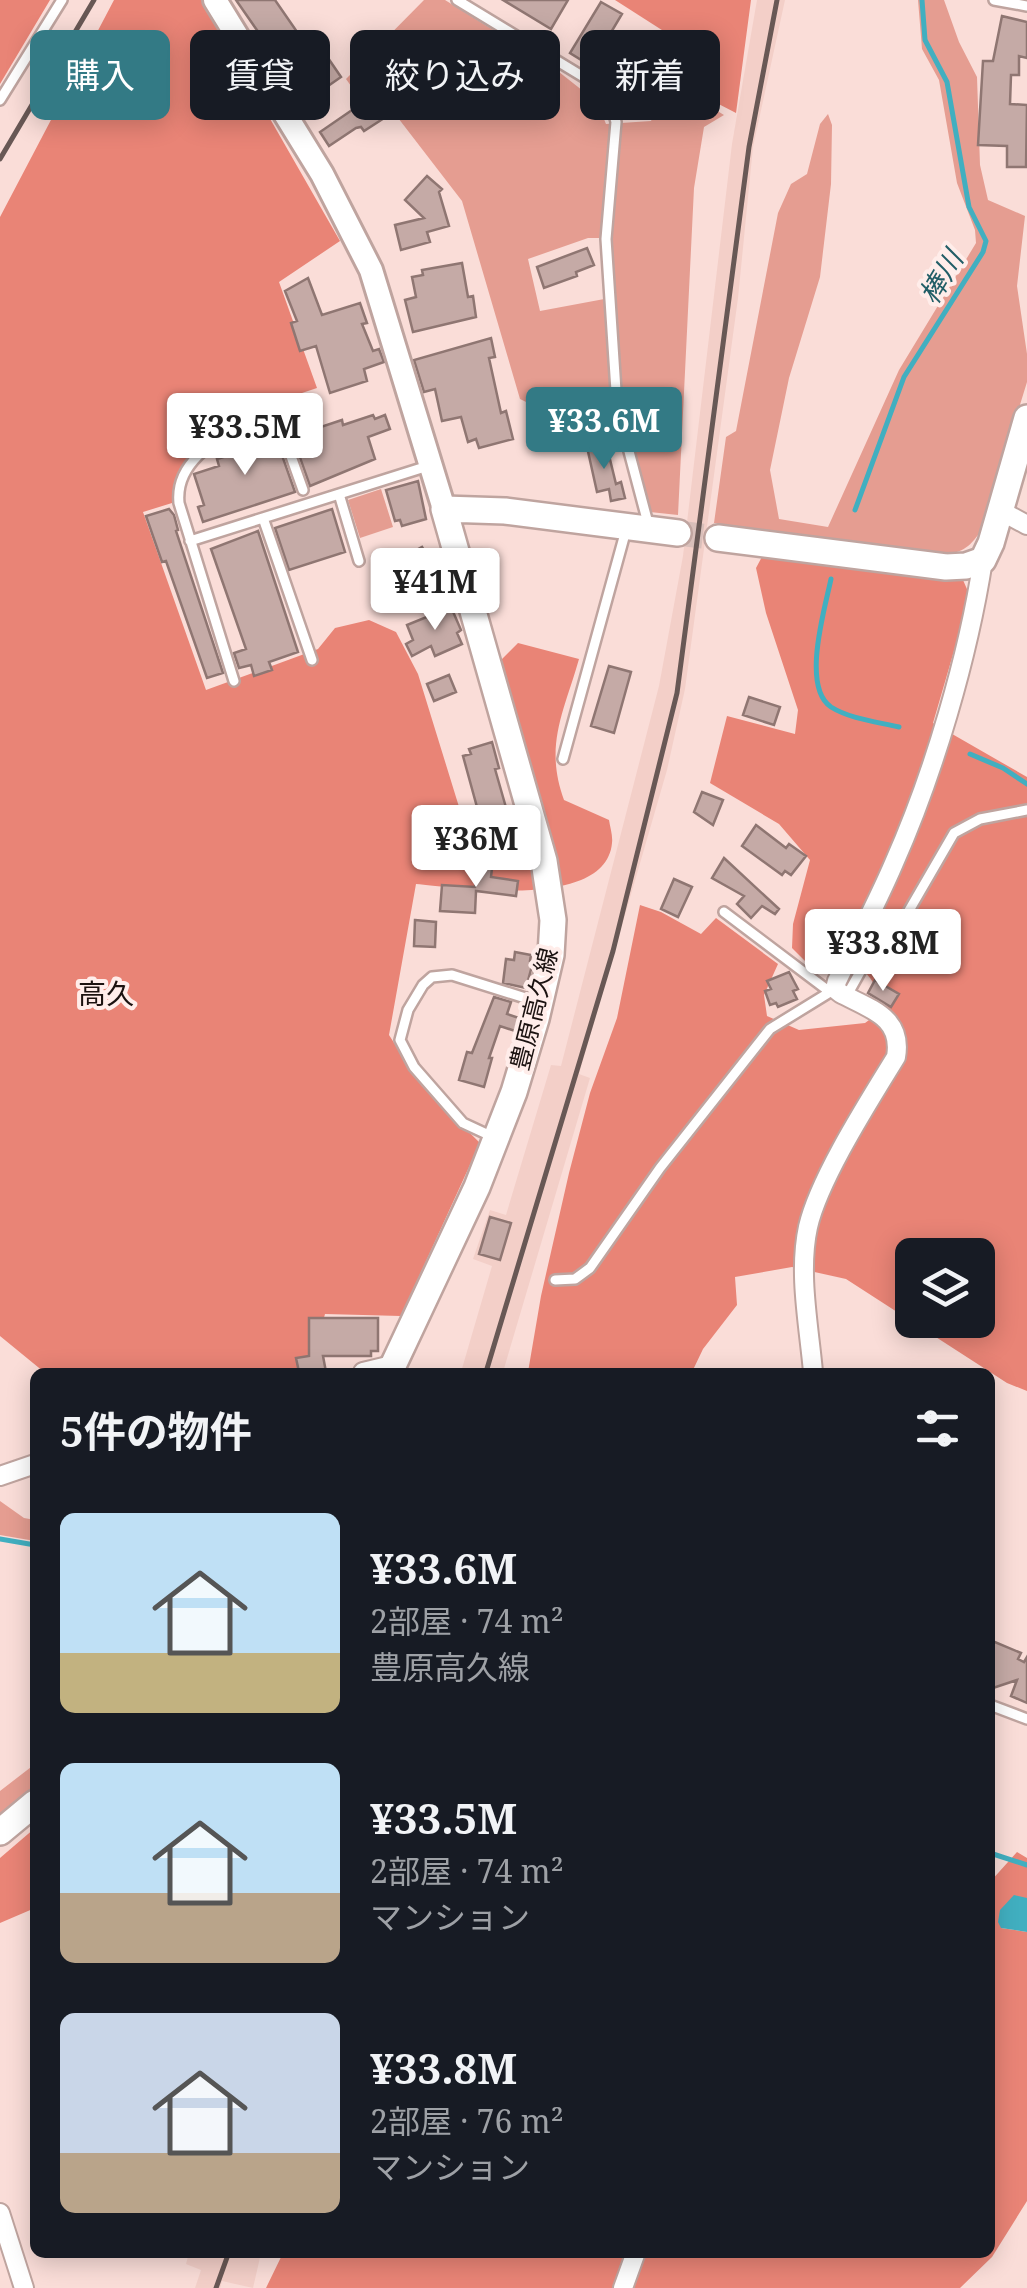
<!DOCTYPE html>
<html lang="ja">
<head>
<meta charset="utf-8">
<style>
  :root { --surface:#171b24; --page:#20242c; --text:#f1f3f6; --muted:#9ea1a6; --accent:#337a85 }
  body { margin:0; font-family:"Noto Serif","Noto Sans JP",serif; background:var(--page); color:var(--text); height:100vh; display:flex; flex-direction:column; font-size:38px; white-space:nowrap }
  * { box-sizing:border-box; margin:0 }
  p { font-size:32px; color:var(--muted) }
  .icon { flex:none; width:55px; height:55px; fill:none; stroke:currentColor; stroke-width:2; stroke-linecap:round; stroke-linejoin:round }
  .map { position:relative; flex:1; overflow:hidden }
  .sheet { position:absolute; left:30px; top:1368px; width:965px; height:890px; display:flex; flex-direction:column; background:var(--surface); border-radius:15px; box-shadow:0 5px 25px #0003 }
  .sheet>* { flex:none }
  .hud { position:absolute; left:30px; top:30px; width:968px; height:90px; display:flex; gap:20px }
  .buttons { position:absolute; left:895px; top:1238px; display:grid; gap:20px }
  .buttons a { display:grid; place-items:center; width:100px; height:100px; border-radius:15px; background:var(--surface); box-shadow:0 5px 25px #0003; font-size:50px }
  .price { position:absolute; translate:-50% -85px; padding:0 22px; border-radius:10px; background:#fff; color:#222; font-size:32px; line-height:65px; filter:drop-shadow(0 2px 5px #0008) }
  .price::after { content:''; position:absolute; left:50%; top:60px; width:30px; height:22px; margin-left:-15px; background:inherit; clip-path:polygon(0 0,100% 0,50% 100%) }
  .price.active { background:var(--accent); color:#fff }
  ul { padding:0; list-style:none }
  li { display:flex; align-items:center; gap:30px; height:250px; padding:0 30px }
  li span { display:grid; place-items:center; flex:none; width:280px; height:200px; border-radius:15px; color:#555 }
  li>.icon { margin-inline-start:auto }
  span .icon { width:120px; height:120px; fill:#fffc; stroke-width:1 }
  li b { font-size:42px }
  h2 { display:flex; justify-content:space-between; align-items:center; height:120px; padding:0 30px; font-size:42px }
  .tag { padding:0 35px; border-radius:15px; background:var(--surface); box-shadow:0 5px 25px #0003; font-size:35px; line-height:90px }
  .tag.active { background:var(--accent); color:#fff }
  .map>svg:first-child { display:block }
</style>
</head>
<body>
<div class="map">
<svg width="1027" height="2288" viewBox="0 0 1027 2288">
  <rect width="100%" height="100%" fill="#faddd8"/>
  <path fill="#f3cfc8" d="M757,0h28l-32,147 -15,151 -53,391 -18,81 -88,304 11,4 -87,294h-42l31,-106 -19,-7 17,-49 16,5 45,-150 10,1 98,-380 24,-130 49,-412z
    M189,2253h72l-8,35 -31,-7 -2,7h-25l6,-18 -15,-6z"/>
  <path fill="#e59d91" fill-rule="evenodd" d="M424,0h21l109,68 43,34 9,22 45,-3 15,-34 27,9 31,19 -20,12 -10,61 -16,327 -28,-3 -19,-72 -23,-10 -23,1 -65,-32 -58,-198 -87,-113 -19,5 -10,-14zM588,238h23l4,59 -75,14 -12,-52z
    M918,0h26l15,42 18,35 3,88 8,35 37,16 -8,70 10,68v28l-46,149c-13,18 -19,22 -42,24l-225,-32 12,-86 10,-6 42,-218 13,-29 16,-10 13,-50 8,-10 4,11 -1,59 -11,93 -31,101 -19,92 9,49 49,8 71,-157 77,-127 -1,-13 -18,-47 -18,-103 -17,-31z
    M381,489l12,38 -33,11 -12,-38z
    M0,1501l24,17 11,2v21l-35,-6z
    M35,1764v22l-35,28v-23z"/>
  <path fill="#e98476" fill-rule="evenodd" d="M0,0h50l-50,84z
    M114,0h88l138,241 -61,41 38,106 -36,12 -5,9c-29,10 -82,32 -96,61 -5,9 -6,23 -8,33l-29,9 63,178 112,-41 17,-21 34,-8 27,12 22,42 46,149h10l58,-16 -37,-141 23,-23 61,16c-15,53 -35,86 -15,141l45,20c1,7 4,16 3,23 -6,67 -153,45 -196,41l-27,151 33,51 58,57 -79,173 -76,-2 -16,58h-265l-44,-36v-1119z
    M615,0h136l-15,113 -58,-30 -13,-51z
    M764,553l199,27 7,16 -37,127 94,54v614l-20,-8 -161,-104 -54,-12 -57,10 2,28 -34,44 -11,23h-164l13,-76 28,-123 21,-80 27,-75 23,-113 21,7 40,22 15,-16 62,46 -14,31 3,21 32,14 66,-7 22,-16c-13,-24 -22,-45 -50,-50l-11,16 -17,-8 -17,-17 1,-24 17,-64 -31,-36 -69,-41 17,-67 68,18 3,-24 -32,-97 -10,-45zM912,1255h66v65h-66z
    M35,1828v80l-35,15v-65z
    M1017,1852l10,6v40l-26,30 26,4v269l-35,56 -32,31h-694l17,-35 707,-1v-370z"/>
  <path fill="#41afc0" d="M1014,1895l13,3v34l-26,-4 -3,-6 2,-12z"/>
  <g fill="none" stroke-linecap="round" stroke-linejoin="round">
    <path stroke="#41afc0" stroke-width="5" d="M855,510l49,-133 79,-125 3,-11 -17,-34 -22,-125 -22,-42 -3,-40
      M831,579c-6,29 -30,108 0,128 19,12 47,15 68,20
      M970,754l33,14 24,16
      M0,1539l35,6
      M990,1853l37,12"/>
  </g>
  <path fill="#c5aaa6" stroke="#8f7672" stroke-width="2.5" d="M236,0h39l29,42 5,-4 14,20 -33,23 -34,-46 3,-2z
    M503,0h65l-17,29z
    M601,2l21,12 -31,52 -21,-13z
    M1002,16l25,6v36l-8,-2v19h-8l-1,29 17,1 -1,62h-19v-21l-29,-1 5,-84h10z
    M620,40l35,12 -4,13 -33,-11z
    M326,55l15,22 -13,9 -12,-17z
    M371,97l5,8 7,-5 9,13 -28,18 -3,-4 -5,1 -27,18 -9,-14z
    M427,176l15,13 -3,3 10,34 -22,6 3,10 -29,8 -6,-25 29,-7 -19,-18z
    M587,248l7,17 -18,7 1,4 -33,12 -7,-21z
    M462,263l6,34 5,-1 3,21 -63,15 -8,-32 11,-3 -4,-20 11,-2 -1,-5z
    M308,278l14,37 38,-12 7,20 -5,1 11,27 6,-2 5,13 -20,7 3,12 -37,12 -14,-47 -16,5 -9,-28 6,-2 -12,-30z
    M491,338l4,19 -6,1 12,55 5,-2 7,28 -34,9 -3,-9 -8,3 -7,-25 -19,4 -7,-32 -11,3 -10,-32z
    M302,412l6,16 4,2 30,-10 1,5 30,-10 2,4 10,-4 5,14 -22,8 7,22 -65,27 -24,-68z
    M271,424l24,68 -92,30 -5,-15 6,-2 -10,-31 25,-8 -2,-7 42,-13 -5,-15z
    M606,443l10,41 5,-2 4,16 -14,3 -2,-12 -12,3 -10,-45z
    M418,481l8,38 -24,7 -2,-6 -5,1 -9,-31z
    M169,509l5,6 4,15 -2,1 47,142 -16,5 -41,-117 -4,1 -16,-46z
    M332,509l13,43 -56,18 -14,-42z
    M258,531l40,121 -29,10 3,8 -18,6 -3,-11 -12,3 -5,-15 12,-4 -35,-100z
    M422,547l10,17 -25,14 -10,-17z
    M451,607l10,23 -4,3 5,11 -27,12 -4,-10 -19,10 -6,-12 7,-4 -6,-15z
    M609,666l22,6 -17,61 -23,-7z
    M449,675l7,17 -22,9 -7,-17z
    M749,697l31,10 -6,18 -31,-10z
    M492,742l7,26 -4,1 12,42 -27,7 -17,-62 8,-2 -2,-5z
    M702,792l21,8 -10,25 -19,-13z
    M756,825l30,23 3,-4 17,12 -15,19 -6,-4 -3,4 -40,-29z
    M724,858l55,51 -4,5 -13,-8 -11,12 -14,-14 7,-8 -32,-18z
    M478,859l15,1 -2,17 27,4 -2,15 -40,-5 -1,22 -35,-2 2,-26 33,2z
    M674,879l18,8 -14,30 -17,-8z
    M415,920l21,2 -1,25 -21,-1z
    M515,952l16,3 -1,6 3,1 -7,26 -23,-5 3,-24 8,1z
    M789,972l9,17 -5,2 4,8 -19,8 -2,-4 -6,2 -5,-14 6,-2 -4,-8z
    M875,980l24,14 -8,13 -23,-14z
    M494,997l17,5 -4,12 12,4 -4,13 -15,-5 -11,32h3l-8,29 -25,-7 8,-28 5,1z
    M490,1217l21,6 -11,37 -21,-6z
    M309,1318h69v33h-7v5h-48l3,16h-27l-3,-14 13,-2z
    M990,1640l31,13 -3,6 6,3 3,-5v46l-16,-7 6,-16 -27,9z"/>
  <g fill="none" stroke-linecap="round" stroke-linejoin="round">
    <path stroke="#d9bfba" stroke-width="25" stroke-dasharray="25 12" stroke-linecap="butt" d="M678,533l40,5"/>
    <defs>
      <path id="service" d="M457,0l143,87 9,9 7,26 -10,117 11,167 32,121
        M994,0l33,6
        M0,100l62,-100
        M339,494l20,67
        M263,518l49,142
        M190,541l238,-75
        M234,681l-55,-178c-5,-49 58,-76 97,-89l27,76
        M563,759l63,-229
        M724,912l106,80
        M846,997l28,-50 33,-33 47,-81 26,-14 47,-9
        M491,1136l-28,-13 -49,-56 -14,-27 8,-30 15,-25 9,-8 20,-2 86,27
        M555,1280l20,-1 15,-11 70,-100 110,-139 65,-40
        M990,1705l37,14"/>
      <path id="minor" d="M1001,511l26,14
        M363,1372l29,-7
        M813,1372c-4,-46 -15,-99 -5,-145 11,-48 61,-126 88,-170 7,-40 -26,-48 -56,-64l-5,-4 2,-8c19,-39 40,-78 57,-118 40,-90 74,-206 89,-303
        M0,1476l35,-12
        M0,2213l24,75
        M623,2288l13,-36"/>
      <path id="tertiary" d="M215,0l107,174 49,96 73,239"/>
      <path id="secondary" d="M718,538l228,29 20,-1 17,-6 8,-17 36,-125
        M390,1372l87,-185 37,-95 22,-73 15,-64 2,-35 -9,-59 -100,-352 61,2 173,22
        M0,1832l35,-29"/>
    </defs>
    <use href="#service" stroke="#bfa49f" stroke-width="14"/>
    <use href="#minor" stroke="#bfa49f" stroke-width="22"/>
    <use href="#tertiary" stroke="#bfa49f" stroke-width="28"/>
    <use href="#secondary" stroke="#bfa49f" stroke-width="30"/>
    <use href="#service" stroke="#fff" stroke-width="9"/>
    <use href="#minor" stroke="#fff" stroke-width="18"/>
    <use href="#tertiary" stroke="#fff" stroke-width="22"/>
    <use href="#secondary" stroke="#fff" stroke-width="25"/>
    <path stroke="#685855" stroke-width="5" d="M0,159l94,-159
      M486,1372l127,-421 64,-258 72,-546 28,-147
      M216,2288l13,-36"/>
  </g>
  <g text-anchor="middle" stroke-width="8" stroke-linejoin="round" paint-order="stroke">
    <g font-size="25" fill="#1b1210" stroke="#ffedea">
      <text transform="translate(534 1009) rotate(-76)" y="9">豊原高久線</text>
    </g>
    <g font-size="28" font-style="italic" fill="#225e67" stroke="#ffedea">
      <text transform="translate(941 277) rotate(-59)" y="10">棒川</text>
    </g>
    <g font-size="28" fill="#1b1210" stroke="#ffedea">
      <text x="106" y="1004">高久</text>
    </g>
  </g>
</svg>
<div class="buttons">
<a><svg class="icon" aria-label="layers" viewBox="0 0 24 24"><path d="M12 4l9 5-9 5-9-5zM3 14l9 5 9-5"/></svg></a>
</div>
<b class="price active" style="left:604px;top:472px">¥33.6M</b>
<b class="price" style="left:245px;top:478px">¥33.5M</b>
<b class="price" style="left:435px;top:633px">¥41M</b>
<b class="price" style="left:476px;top:890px">¥36M</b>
<b class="price" style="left:883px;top:994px">¥33.8M</b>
<div class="hud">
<a class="tag active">購入</a>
<a class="tag">賃貸</a>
<a class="tag">絞り込み</a>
<a class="tag">新着</a>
</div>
<section class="sheet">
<h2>5件の物件<svg class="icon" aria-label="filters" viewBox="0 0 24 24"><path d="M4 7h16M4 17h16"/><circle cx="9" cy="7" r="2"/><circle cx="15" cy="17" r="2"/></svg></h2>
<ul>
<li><span style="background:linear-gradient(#bfe0f5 70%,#c2b280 0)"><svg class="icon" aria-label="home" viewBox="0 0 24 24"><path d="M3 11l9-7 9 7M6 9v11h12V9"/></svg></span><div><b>¥33.6M</b><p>2部屋 · 74 m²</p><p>豊原高久線</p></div></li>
<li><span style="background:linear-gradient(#bfe0f5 65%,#b9a48a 0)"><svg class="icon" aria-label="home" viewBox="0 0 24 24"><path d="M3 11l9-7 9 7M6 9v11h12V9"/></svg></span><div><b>¥33.5M</b><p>2部屋 · 74 m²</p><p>マンション</p></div></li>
<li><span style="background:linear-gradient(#c9d6e8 70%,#b9a48a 0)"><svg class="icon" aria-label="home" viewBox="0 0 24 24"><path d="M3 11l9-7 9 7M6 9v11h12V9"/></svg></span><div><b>¥33.8M</b><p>2部屋 · 76 m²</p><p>マンション</p></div></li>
</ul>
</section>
</div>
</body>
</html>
